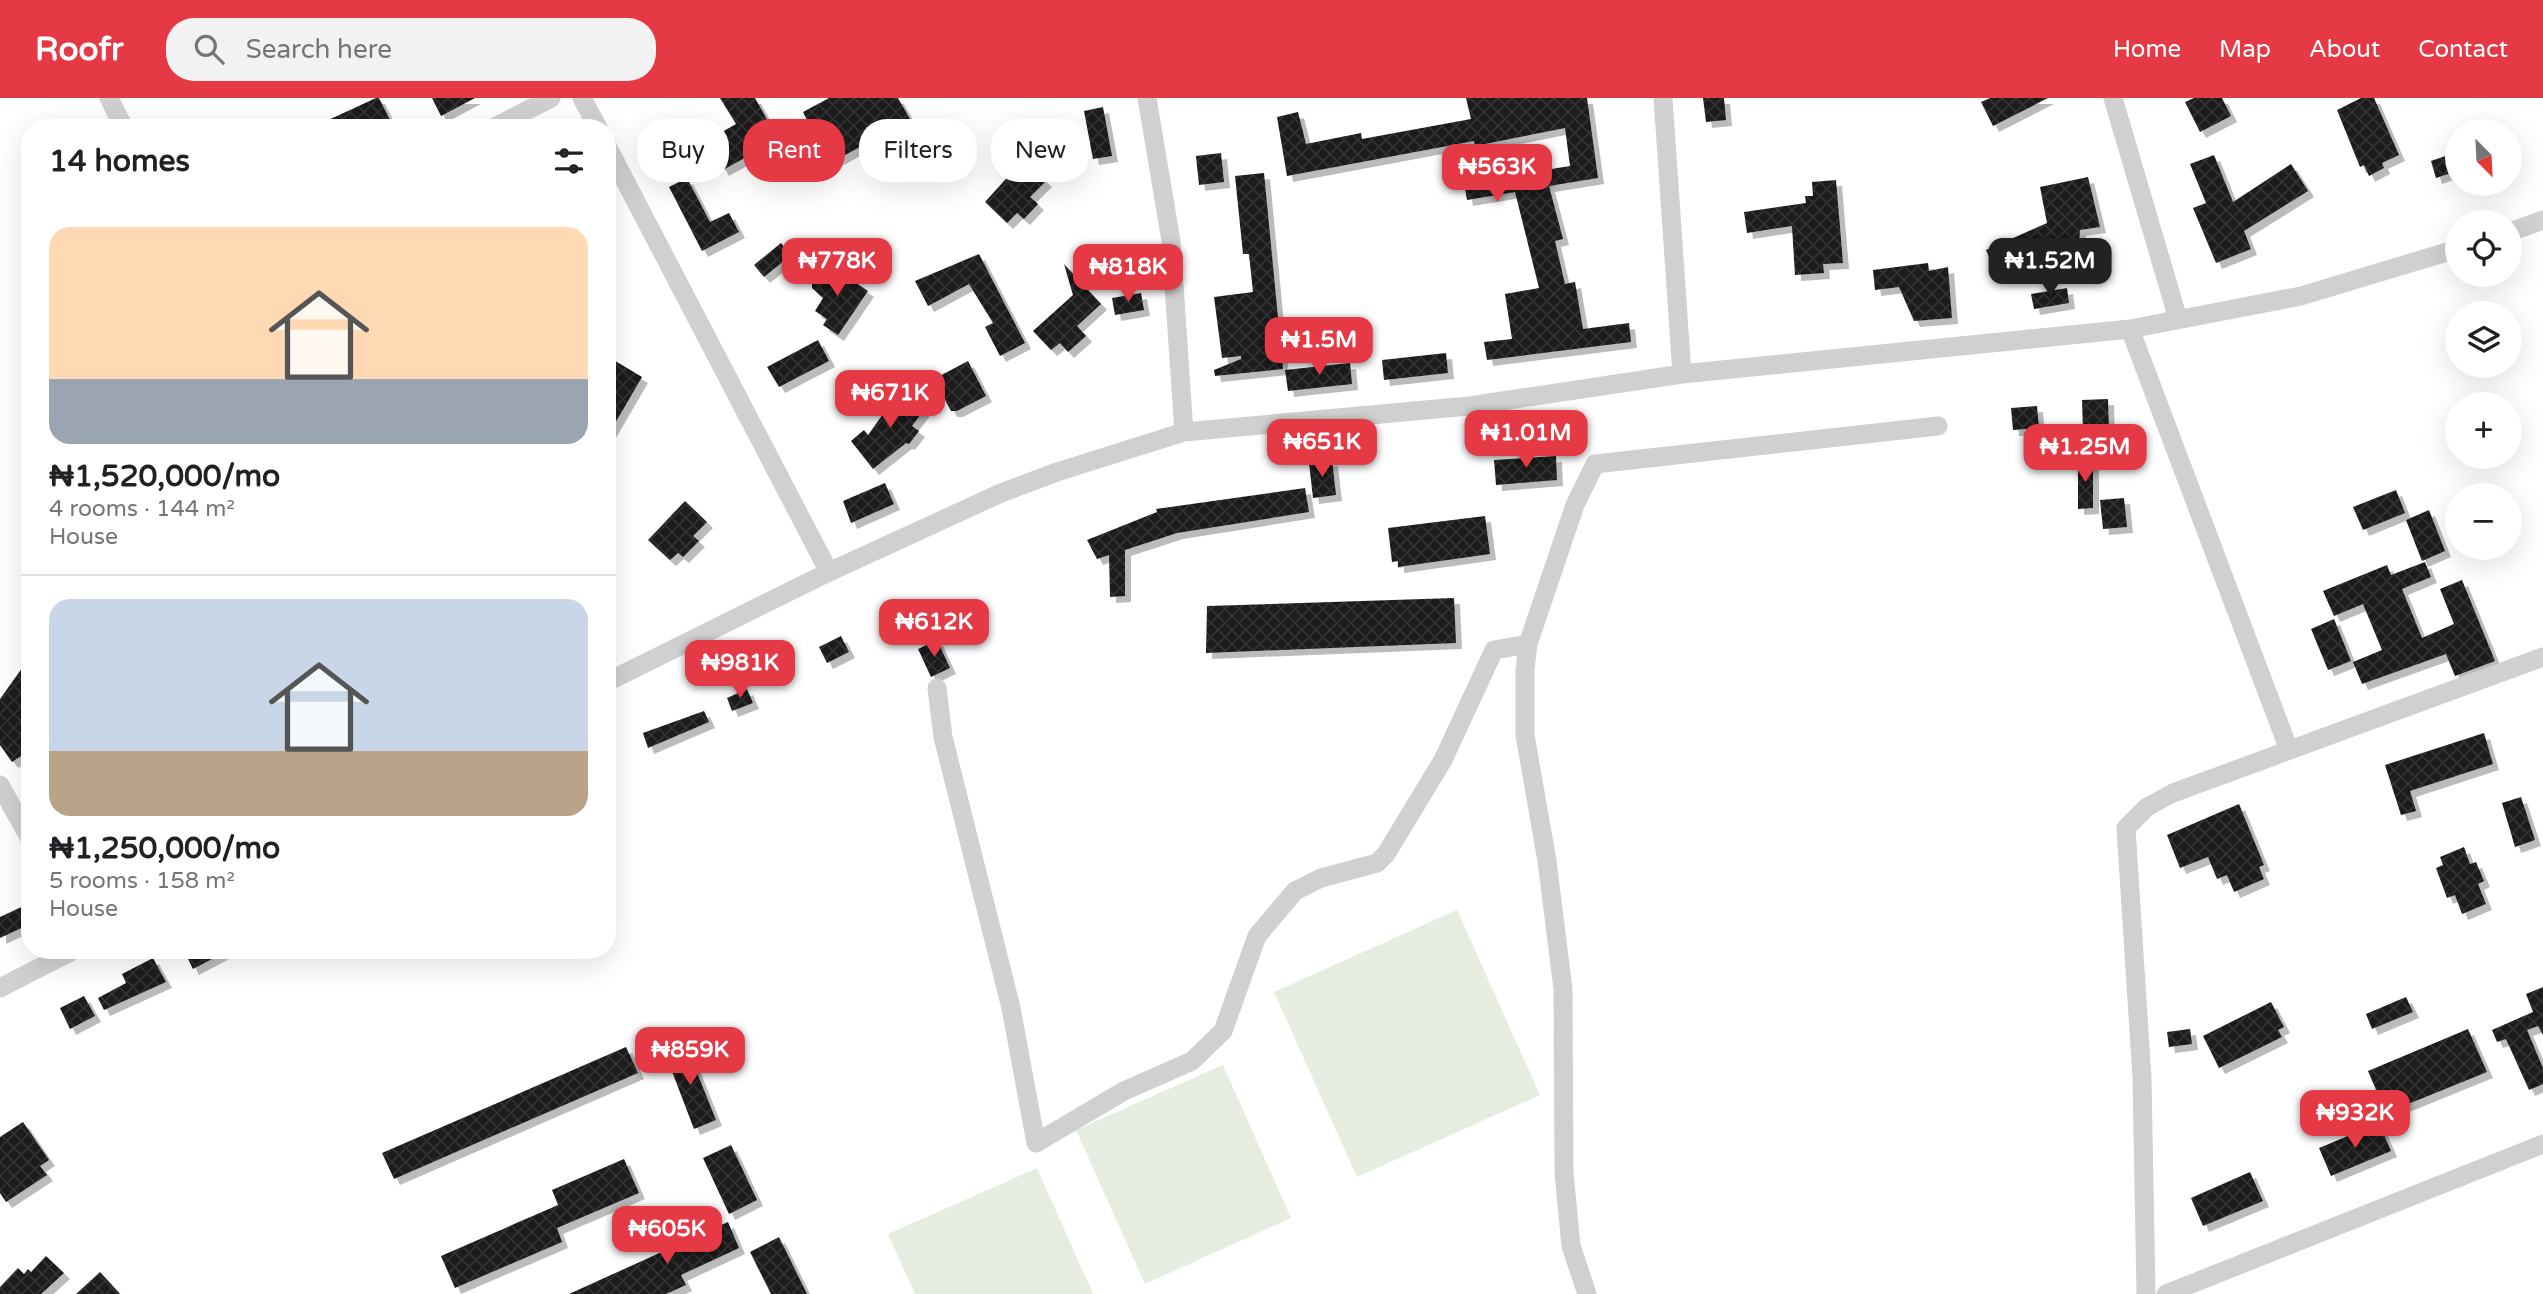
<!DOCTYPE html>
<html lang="en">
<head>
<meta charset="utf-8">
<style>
  :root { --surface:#fff; --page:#f2f2f2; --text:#202124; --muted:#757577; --line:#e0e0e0; --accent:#e63946 }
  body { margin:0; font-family:"Varela Round",sans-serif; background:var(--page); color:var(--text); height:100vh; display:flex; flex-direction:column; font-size:26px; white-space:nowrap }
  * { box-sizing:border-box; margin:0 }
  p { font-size:23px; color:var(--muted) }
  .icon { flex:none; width:38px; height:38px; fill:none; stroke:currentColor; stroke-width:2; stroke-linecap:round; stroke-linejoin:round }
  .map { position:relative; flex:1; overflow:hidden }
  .side { position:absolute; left:21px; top:21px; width:595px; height:840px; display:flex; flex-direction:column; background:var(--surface); border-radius:28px; box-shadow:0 7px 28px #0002 }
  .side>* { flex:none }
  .hud { position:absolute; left:637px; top:21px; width:665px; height:63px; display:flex; gap:14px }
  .needle { width:46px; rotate:156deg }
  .fabs { position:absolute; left:2445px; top:21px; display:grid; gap:14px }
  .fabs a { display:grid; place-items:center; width:77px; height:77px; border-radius:50%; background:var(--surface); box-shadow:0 7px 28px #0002; font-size:35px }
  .price { position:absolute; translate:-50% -60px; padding:0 16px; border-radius:14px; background:var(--accent); color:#fff; font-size:23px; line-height:46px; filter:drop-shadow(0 2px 4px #0008) }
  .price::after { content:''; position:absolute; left:50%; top:42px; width:21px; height:16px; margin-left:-10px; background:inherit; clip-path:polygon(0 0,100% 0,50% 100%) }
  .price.on { background:#222; color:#fff }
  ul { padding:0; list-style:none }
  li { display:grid; align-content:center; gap:14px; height:371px; padding:0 28px }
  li+li { border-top:2px solid var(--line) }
  li span { display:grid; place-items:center; height:217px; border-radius:21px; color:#555 }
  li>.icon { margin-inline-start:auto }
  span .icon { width:126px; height:126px; fill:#fffc; stroke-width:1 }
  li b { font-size:30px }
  h2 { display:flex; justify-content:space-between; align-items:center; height:84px; padding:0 28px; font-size:30px }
  .pill { padding:0 24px; border-radius:28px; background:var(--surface); box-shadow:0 7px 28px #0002; font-size:24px; line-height:63px }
  .pill.on { background:var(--accent); color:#fff }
  header { display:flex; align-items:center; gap:42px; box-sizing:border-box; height:98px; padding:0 35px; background:var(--accent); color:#fff }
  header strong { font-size:33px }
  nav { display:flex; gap:38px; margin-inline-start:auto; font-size:24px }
  .search { width:490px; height:63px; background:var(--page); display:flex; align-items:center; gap:18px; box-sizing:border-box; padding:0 24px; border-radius:28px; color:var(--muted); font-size:26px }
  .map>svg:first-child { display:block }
</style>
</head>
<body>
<header>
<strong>Roofr</strong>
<div class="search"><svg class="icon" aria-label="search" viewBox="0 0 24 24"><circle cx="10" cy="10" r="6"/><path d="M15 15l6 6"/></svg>Search here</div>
<nav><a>Home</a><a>Map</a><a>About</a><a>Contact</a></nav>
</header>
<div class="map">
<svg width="2543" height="1196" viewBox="0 0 2543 1196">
  <defs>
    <pattern id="building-cross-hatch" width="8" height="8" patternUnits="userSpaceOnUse" patternTransform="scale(1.75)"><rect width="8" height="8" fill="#1a1a1a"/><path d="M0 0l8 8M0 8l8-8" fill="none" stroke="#333"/></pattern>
    <filter id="shadow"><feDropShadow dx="6" dy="6" stdDeviation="0" flood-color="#0004"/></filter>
  </defs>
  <rect width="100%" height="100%" fill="#fff"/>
  <path fill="#e6ecdf" d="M1457,812l83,185 -183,82 -83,-185z
    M1223,967l68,153 -146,66 -69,-154z
    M1037,1070l56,126h-178l-27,-60z"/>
  <path fill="url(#building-cross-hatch)" filter="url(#shadow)" d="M376,0h3l12,24 -13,6h-67z
    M432,0h43l-34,18z
    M720,0h35l23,41 -55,31 -17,-29 30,-17z
    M829,0h69l12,21 -9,5 6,11 -18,10 -6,-11 -45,25 -4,-7 -12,7 -19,-34 5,-3 -5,-10z
    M1466,0h121l11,80 -49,8 14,53 -8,2 10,43 10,-2 8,47 46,-6 2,19 -144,18 -3,-18 28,-3 -7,-45 34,-6 -24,-96 -48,8 -3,-17 106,-17 -5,-38 -90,18 -1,-5 -187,35 -10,-59 21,-5 8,32 55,-11 1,6 109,-20z
    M1703,0h21l2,22 -20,2z
    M1990,0h58l-55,28 -12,-24z
    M2194,0h28l9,18 -31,16 -15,-30z
    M2361,0h13l25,57 -17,8 2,5 -15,8 -5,-11 -4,2 -23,-57z
    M1103,9l9,49 -19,3 -9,-48z
    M2457,54v19l-21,7 -5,-17z
    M1221,55l3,29 -25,3 -3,-29z
    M2214,57l19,47 58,-38 17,27 -64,40 7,18 -35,14 -23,-55 13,-5 -16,-39z
    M1023,62l23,21 -16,16 8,7 -14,15 -7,-6 -10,10 -22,-21z
    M1264,75l19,196 -68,7 -1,-6 27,-11v-3l-19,2 -8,-61 39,-5 -4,-38h-6l-8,-78z
    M2088,79l12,50 -20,3 -1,15 -47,-4 5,10 -20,9 4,10 -14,7 -4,-10 -8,3 -9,-20 61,-27 -7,-36z
    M687,80l23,44 19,-9 10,19 -37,19 -33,-64z
    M1836,82l7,83 -20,1 1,9 -29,2 -3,-49 -45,7 -3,-21 62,-9 -1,-7h8l-1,-14z
    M781,145l10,12 -27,22 -10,-12z
    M868,148l8,13 -15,9 -7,-14z
    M979,156l46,89 -25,13 -15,-29 8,-4 -24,-39 -41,22 -13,-25z
    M1928,165l1,8 19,-4 4,51 -38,3 -15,-34 -24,3 -2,-20z
    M1064,166l37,40 -24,22 9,10 -18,16 -8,-9 -9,7 -18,-19 40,-36z
    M833,169l35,24 -30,44 -15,-10 4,-6 -12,-8 8,-13 -11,-10v-7l9,-13 8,6z
    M2067,190l2,15 -35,6 -3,-15z
    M1141,195l3,17 -29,5 -3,-17z
    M818,242l11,21 -50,26 -12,-20z
    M1446,255l2,20 -64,7 -2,-20z
    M607,258l35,21 -35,60z
    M968,263l18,35 -29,15h-6l-17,-32z
    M1350,265l2,21 -64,7 -3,-21z
    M901,291l25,18 -14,19 7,5 -10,13 -3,-1 -33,26 -22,-28 13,-11 4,5z
    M2108,301l1,33 -26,1 -1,-33z
    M2037,308l2,22 -26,2 -2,-22z
    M1556,358l1,24 -61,5 -2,-25z
    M1332,362l4,35 -23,3 -4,-35z
    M2078,362h15v48l-15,1z
    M885,385l9,21 -43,19 -8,-22z
    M1305,390l4,24 -132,21 -52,17v46l-15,1 -1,-42 -12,4 -10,-19 70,-28 -1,-3z
    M2396,392l9,23 -42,17 -10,-23z
    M2124,400l3,29 -24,2 -3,-29z
    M685,403l22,21 -14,14 6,5 -16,16 -5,-4 -8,7 -22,-20z
    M2429,412l16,41 -23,10 -16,-41z
    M1485,418l5,38 -92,13v-6l-6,1 -4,-34z
    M2425,464l6,15 -29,12 20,49 32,-14 -14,-35 22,-9 33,81 -40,15 -9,-22 -84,30 -9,-22 29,-12 -19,-46 -29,12 -11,-25 64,-26 4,10z
    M1454,500l2,45 -250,10 1,-47z
    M2334,521l17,42 -23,9 -17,-41z
    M841,538l8,16 -22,11 -8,-16z
    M937,542l13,28 -19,9 -13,-28z
    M30,559v93l-18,12 -12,-17v-46z
    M747,591l6,14 -21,8 -5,-13z
    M704,613l5,11 -61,26 -5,-15z
    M2484,635l9,31 -83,27 6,20 -15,4 -16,-50z
    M2521,699l14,43 -20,7 -13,-44z
    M2239,706l25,61 -5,2 5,12 -30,13 -7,-17 -10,4 -9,-22 -28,11 -13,-33z
    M2464,749l6,17 6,-2 8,19 -6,3 8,20 -24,10 -7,-19 -8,3 -11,-30 7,-3 -3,-8z
    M30,805v21l-30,14v-21z
    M196,852h33l-36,19 -7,-14z
    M153,860l13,24 -62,28 -6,-12 28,-15 -4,-9z
    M2543,889v48l-5,-9 -11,4 16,38v16l-14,6 -23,-51 -9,3 -5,-12 41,-18 -7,-18z
    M84,898l11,20 -25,13 -10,-21z
    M2406,899l7,15 -41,17 -6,-15z
    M2271,904l13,25 -6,3 4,7 -63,31 -16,-32z
    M2190,931l2,15 -23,3 -2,-15z
    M2468,931l19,43 -101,41 -18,-42z
    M686,947l30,75 -22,9 -29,-76z
    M626,949l12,26 -244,106 -12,-26z
    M23,1024l26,38 -9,6 7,9 -41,27 -6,-9v-56z
    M2379,1025l12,28 -60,25 -12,-28z
    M731,1047l26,55 -28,14 -26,-56z
    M624,1061l15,34 -82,35 5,14 -107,46 -14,-32 117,-51 -6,-15z
    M2250,1074l13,29 -60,25 -12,-28z
    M728,1124l11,26 -58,27 5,10 -20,9h-97z
    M779,1139l28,57h-36l-21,-42z
    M46,1158l18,17 -23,21h-41v-7l18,-19 6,6 4,-5 3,3z
    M100,1174l20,22h-44z"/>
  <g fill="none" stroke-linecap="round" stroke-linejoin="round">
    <path stroke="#d0d0d0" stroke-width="19" d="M109,0l15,30
      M582,0l16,30
      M1147,0l24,143 13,191
      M1663,0l19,276
      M2113,0l65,221
      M493,30l58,-30
      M607,48l222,426
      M2510,134l33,-12
      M2130,231l159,421
      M607,584l222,-110 172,-79 56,-21 127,-40 285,-26 213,-32 448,-45 171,-33 156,-47
      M937,590l6,49 68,271 25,135 88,-52 68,-30 31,-30 34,-95 38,-45 26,-13 56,-15 9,-9 57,-94 51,-110 34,-6
      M0,687l30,54
      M0,890l74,-38
      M1587,1196l-16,-48 -7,-73 -1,-184 -16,-128 -22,-126v-65l3,-26 47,-139 20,-41 343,-38
      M2146,1196l-4,-216 -16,-250 21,-21 26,-14 370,-136
      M2166,1196l377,-150"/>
  </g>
</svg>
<div class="fabs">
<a><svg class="needle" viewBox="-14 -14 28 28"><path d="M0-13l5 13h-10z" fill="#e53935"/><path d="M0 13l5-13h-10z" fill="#757577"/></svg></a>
<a><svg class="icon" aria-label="locate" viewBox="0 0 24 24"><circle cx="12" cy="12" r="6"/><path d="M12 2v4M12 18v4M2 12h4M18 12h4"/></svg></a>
<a><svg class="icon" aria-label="layers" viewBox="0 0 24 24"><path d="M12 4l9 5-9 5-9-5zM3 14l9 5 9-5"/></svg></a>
<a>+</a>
<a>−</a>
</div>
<b class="price" style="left:1497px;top:106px">₦563K</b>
<b class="price" style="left:837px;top:200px">₦778K</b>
<b class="price on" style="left:2050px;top:200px">₦1.52M</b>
<b class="price" style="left:1128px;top:206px">₦818K</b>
<b class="price" style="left:1319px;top:279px">₦1.5M</b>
<b class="price" style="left:890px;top:332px">₦671K</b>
<b class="price" style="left:1526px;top:372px">₦1.01M</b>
<b class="price" style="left:1322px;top:381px">₦651K</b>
<b class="price" style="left:2085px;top:386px">₦1.25M</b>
<b class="price" style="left:934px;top:561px">₦612K</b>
<b class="price" style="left:740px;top:602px">₦981K</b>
<b class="price" style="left:690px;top:989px">₦859K</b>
<b class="price" style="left:2355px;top:1052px">₦932K</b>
<b class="price" style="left:667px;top:1168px">₦605K</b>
<div class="hud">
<a class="pill">Buy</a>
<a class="pill on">Rent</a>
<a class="pill">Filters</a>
<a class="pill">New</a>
</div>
<section class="side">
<h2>14 homes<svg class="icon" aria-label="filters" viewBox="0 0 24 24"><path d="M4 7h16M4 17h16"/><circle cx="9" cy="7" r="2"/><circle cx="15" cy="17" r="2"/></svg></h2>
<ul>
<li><span style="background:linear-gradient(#ffd9b3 70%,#9aa5b1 0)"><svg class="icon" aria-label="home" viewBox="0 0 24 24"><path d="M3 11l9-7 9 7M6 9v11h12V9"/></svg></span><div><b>₦1,520,000/mo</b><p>4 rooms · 144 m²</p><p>House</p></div></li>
<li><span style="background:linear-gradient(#c9d6e8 70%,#b9a48a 0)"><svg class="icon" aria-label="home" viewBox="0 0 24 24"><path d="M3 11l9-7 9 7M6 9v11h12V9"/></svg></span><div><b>₦1,250,000/mo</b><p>5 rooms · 158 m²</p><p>House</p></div></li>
</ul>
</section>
</div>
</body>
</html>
